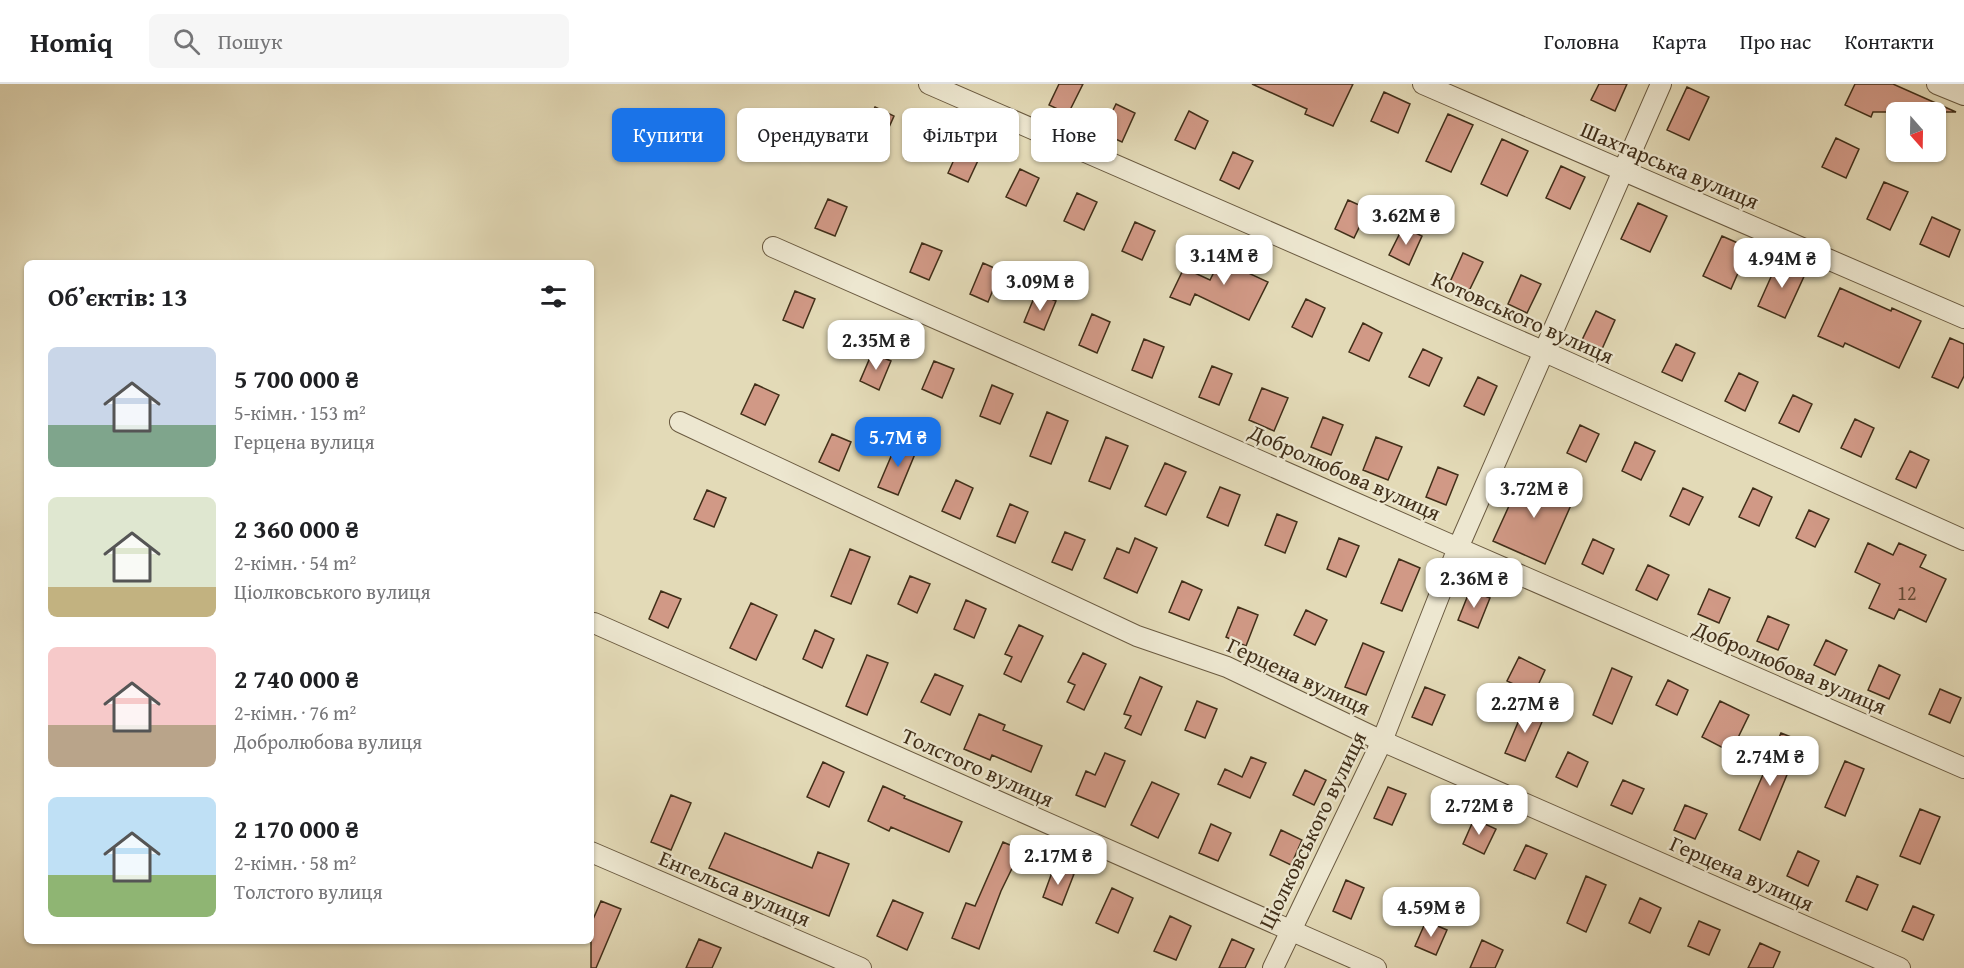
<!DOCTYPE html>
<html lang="uk">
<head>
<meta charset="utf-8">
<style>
  :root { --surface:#fff; --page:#f6f6f6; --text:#202124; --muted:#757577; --line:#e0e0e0; --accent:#1a73e8 }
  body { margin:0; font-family:"Gentium Book Plus",serif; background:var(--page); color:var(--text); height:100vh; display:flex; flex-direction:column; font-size:22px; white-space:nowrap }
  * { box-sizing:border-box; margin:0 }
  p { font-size:20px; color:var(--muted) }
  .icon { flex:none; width:33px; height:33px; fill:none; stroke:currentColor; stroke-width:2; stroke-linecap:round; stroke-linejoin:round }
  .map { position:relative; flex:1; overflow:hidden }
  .drawer { position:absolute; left:24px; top:176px; width:570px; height:684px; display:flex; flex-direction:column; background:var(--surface); border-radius:9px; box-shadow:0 2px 4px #0004 }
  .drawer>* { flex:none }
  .guide { position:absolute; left:612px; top:24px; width:570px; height:54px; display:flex; gap:12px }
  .needle { width:39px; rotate:160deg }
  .tools { position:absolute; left:1886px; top:18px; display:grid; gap:12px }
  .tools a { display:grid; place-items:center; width:60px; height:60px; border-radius:9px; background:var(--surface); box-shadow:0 2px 4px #0004; font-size:30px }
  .price { position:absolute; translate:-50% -51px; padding:0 14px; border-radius:12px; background:#fff; color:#222; font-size:20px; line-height:39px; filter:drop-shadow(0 2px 3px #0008) }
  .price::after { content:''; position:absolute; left:50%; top:36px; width:18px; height:14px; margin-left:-9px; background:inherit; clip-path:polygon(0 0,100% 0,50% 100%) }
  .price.current { background:var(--accent); color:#fff }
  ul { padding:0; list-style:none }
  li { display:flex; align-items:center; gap:18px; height:150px; padding:0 24px }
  li span { display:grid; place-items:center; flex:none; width:168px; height:120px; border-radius:9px; color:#555 }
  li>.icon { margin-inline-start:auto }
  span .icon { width:72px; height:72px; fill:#fffc; stroke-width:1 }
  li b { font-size:26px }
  h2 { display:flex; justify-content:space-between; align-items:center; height:72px; padding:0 24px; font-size:26px }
  .pill { padding:0 21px; border-radius:9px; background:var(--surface); box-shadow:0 2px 4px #0004; font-size:21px; line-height:54px }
  .pill.current { background:var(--accent); color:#fff }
  header { display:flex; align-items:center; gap:36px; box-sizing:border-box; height:84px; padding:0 30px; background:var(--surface); border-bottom:2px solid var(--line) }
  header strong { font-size:28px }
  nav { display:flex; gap:33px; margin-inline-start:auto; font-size:21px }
  .search { width:420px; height:54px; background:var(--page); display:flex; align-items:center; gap:15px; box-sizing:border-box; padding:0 21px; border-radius:9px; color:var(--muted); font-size:22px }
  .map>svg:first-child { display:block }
</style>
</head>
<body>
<header>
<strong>Homiq</strong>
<div class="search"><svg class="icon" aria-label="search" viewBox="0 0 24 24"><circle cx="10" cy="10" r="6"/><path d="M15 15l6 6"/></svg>Пошук</div>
<nav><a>Головна</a><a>Карта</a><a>Про нас</a><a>Контакти</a></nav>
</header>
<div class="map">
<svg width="1964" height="884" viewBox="0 0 1964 884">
  <rect width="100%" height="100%" fill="#e3dab7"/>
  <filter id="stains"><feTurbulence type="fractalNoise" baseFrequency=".00333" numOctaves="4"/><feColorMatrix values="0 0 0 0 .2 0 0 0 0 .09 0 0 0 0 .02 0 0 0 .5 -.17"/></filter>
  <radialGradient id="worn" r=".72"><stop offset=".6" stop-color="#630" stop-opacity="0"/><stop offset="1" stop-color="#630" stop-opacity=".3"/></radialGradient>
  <path fill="#d19986" stroke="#412f19" stroke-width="1.5" d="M1059,0h24l-15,30 -19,-9z
    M1252,0h101l-20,42 -28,-12 2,-5z
    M1599,0h28l-12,27 -24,-11z
    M1855,0h38l63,28h-83l-2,5 -26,-12z
    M1687,3l22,10 -20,43 -22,-10z
    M1384,8l26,12 -12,29 -27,-12z
    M1116,20l19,9 -13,29 -20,-9z
    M875,23l19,9 -13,29 -20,-9z
    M1189,27l19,10 -13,28 -20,-9z
    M1448,30l25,11 -22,47 -25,-11z
    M1836,54l23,11 -13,29 -24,-11z
    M1502,55l26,12 -21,45 -26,-12z
    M961,60l20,10 -13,28 -20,-9z
    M1233,68l20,9 -14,28 -19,-9z
    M1561,82l24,11 -15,32 -24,-11z
    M1020,85l19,9 -13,28 -20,-9z
    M1884,98l24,10 -18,38 -23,-11z
    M1077,109l20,9 -13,28 -20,-9z
    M828,115l19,8 -12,29 -20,-8z
    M1348,116l20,9 -14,29 -19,-9z
    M1638,119l29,13 -17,36 -29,-13z
    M1932,133l28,13 -11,27 -29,-13z
    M1135,138l20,9 -13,29 -20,-9z
    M1403,143l19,9 -13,29 -20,-10z
    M1722,152l27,12 -18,41 -28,-13z
    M922,159l20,8 -13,29 -19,-8z
    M1225,166l26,13 -5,9 22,10 -19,38 -54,-26 -5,11 -20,-8 14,-29 26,12z
    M1463,169l20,9 -14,29 -19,-9z
    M1779,175l27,13 -21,46 -27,-12z
    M983,179l18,8 -13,31 -18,-8z
    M1521,191l20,9 -14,29 -19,-9z
    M1840,204l51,23 1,-3 29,13 -22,47 -54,-25 -2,4 -25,-11z
    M795,207l20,8 -12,29 -20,-8z
    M1036,209l20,8 -12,29 -20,-8z
    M1306,215l19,9 -13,29 -20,-10z
    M1596,227l19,9 -13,29 -20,-9z
    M1092,230l18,8 -13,31 -18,-8z
    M1363,239l19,10 -13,28 -20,-9z
    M1950,254l14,6v32l-6,12 -26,-11z
    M1144,255l20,8 -12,31 -20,-8z
    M1676,260l19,9 -13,28 -20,-9z
    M1423,265l19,9 -13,28 -20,-9z
    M872,269l19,8 -12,29 -19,-9z
    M934,277l20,8 -12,29 -20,-9z
    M1212,282l20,8 -13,31 -20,-8z
    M1739,289l19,9 -13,29 -20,-10z
    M1478,293l19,9 -13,29 -20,-9z
    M755,300l24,11 -14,30 -24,-11z
    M992,301l21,9 -13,30 -20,-8z
    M1262,304l26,10 -14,33 -25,-11z
    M1793,311l19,9 -13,28 -20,-9z
    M1047,328l21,9 -17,43 -21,-8z
    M1323,333l20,8 -12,30 -20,-8z
    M1855,335l19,9 -13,29 -20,-9z
    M1580,341l19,9 -13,28 -19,-9z
    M832,350l19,8 -12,29 -20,-9z
    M1106,353l22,9 -18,43 -21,-8z
    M1376,353l26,10 -14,33 -25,-10z
    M898,356l19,9 -19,46 -20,-8z
    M1635,358l20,9 -14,29 -19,-9z
    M1910,367l19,9 -13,28 -20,-9z
    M1165,379l21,9 -20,43 -21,-9z
    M1438,383l20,8 -12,30 -20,-8z
    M1524,389l51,23 -30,68 -52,-23z
    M956,396l17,8 -13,31 -18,-8z
    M1220,403l20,8 -12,31 -21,-9z
    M1683,404l20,9 -14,28 -19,-9z
    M1753,404l19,9 -13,29 -20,-9z
    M707,406l19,8 -12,29 -20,-8z
    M1010,420l18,8 -13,31 -18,-7z
    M1809,426l20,9 -14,28 -19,-9z
    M1277,430l20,8 -12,31 -20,-8z
    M1065,448l20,8 -13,30 -20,-8z
    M1135,454l22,10 -20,45 -33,-15 13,-30 12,5z
    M1339,454l20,8 -13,31 -19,-8z
    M1593,455l21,10 -11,25 -21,-10z
    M1868,459l25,12 6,-12 27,12 -6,12 26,12 -20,43 -27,-13 -5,10 -25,-11 11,-24 -25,-12z
    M850,465l20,8 -19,47 -20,-8z
    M1399,475l21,9 -18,43 -21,-8z
    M1648,481l21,10 -12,25 -21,-10z
    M910,492l20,8 -13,29 -19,-9z
    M1182,497l20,9 -13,30 -20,-8z
    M1709,505l21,9 -11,25 -21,-9z
    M1470,506l20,8 -12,30 -20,-8z
    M661,507l20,8 -13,29 -19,-9z
    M966,516l20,9 -12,29 -20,-9z
    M751,519l26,12 -21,45 -26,-12z
    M1238,523l20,8 -12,31 -20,-9z
    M1306,526l21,10 -12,25 -21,-10z
    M1768,532l21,9 -11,25 -21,-9z
    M1019,541l24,11 -22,46 -17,-8 8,-17 -7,-3z
    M815,546l19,9 -12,29 -19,-9z
    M1826,556l21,10 -12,25 -21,-10z
    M1363,559l21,9 -18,43 -21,-8z
    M1083,569l23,11 -22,46 -17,-8 8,-17 -7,-3z
    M867,571l21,8 -21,52 -21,-9z
    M1519,573l26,13 -11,24 -27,-13z
    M1879,581l21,10 -11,24 -21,-9z
    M1612,584l20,9 -20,47 -19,-9z
    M935,590l28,12 -13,29 -29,-13z
    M1140,593l22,10 -21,48 -16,-7 6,-12 -7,-2z
    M1668,596l20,10 -11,25 -21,-10z
    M1425,603l20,8 -13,30 -20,-8z
    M1940,605l21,9 -11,25 -21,-9z
    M1197,617l20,8 -12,29 -20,-8z
    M1720,617l29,14 -18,37 -29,-15z
    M1525,622l20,9 -20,46 -20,-8z
    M979,630l26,11 -2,5 39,16 -11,26 -39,-17 -2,5 -26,-11z
    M1781,649l20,8 -41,99 -21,-10z
    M1568,668l20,10 -11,25 -21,-10z
    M1105,669l20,8 -20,46 -29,-12 10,-24 9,4z
    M1251,673l15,6 -16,35 -32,-14 7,-15 17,8z
    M1845,677l19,8 -19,47 -20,-9z
    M823,678l21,10 -15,35 -22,-10z
    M1305,686l21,10 -12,25 -21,-10z
    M1623,696l21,9 -12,25 -21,-9z
    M1152,698l27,12 -21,44 -27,-13z
    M883,702l22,10 -1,2 58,24 -13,30 -58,-25 -2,4 -21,-10z
    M1388,703l18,7 -14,31 -18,-7z
    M671,711l20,8 -20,47 -20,-8z
    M1685,721l22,9 -12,25 -21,-9z
    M1920,725l20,8 -20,47 -20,-8z
    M1474,735l22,10 -12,25 -21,-10z
    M1211,740l20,9 -13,28 -19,-8z
    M1281,746l21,10 -11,25 -21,-10z
    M725,749l87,35 6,-16 31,12 -20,52 -120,-48z
    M1003,758l18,8 -20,41 -22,58 -27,-11 14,-35 9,3z
    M1526,761l21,9 -12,25 -21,-9z
    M1798,767l21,10 -11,25 -21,-10z
    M1054,783l20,7 -12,31 -19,-8z
    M1586,792l20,9 -20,47 -19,-9z
    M1857,792l21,9 -11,25 -21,-9z
    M1346,796l18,8 -13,31 -18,-8z
    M1112,804l21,10 -15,35 -22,-10z
    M1640,814l21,10 -11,25 -21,-10z
    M893,816l30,13 -16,37 -30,-14z
    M601,817l20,8 -25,59h-5v-44z
    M1913,822l21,9 -11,25 -21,-9z
    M1170,832l21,10 -15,34 -22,-9z
    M1426,837l21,9 -11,25 -21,-9z
    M1699,837l21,9 -11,25 -21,-9z
    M699,855l22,9 -9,20h-26z
    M1232,855l22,10 -9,19h-26z
    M1482,856l21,10 -8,18h-25z
    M1760,859l20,9 -7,16h-25z"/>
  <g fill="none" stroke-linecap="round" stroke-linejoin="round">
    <defs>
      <path id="street" d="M929,0l616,268 419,188
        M1423,0l541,234
        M1937,0l27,11
        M773,163l685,301 506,220
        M680,338l457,214 90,31 155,74 518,227
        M594,539l782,345
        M591,768l270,116
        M1273,884l109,-227 76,-193 203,-464"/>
    </defs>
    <use href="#street" stroke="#6a5a40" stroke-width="22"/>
    <use href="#street" stroke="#ede7d0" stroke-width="20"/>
  </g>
  <g text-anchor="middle" stroke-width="4.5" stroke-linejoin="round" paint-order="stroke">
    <g font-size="20" fill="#654a34">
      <text x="1907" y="516">12</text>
    </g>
    <g font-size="22" fill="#412f19" stroke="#ede7d0">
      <text transform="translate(1670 81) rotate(23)" y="8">Шахтарська вулиця</text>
      <text transform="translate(1523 233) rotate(24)" y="8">Котовського вулиця</text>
      <text transform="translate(1345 388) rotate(24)" y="8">Добролюбова вулиця</text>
      <text transform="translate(1790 583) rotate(23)" y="8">Добролюбова вулиця</text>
      <text transform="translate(1299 592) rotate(25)" y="8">Герцена вулиця</text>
      <text transform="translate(978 683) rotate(24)" y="8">Толстого вулиця</text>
      <text transform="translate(1312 746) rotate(-64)" y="8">Ціолковського вулиця</text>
      <text transform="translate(1742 789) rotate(24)" y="8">Герцена вулиця</text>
      <text transform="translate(735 804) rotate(23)" y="8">Енгельса вулиця</text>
    </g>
  </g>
  <rect width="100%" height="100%" filter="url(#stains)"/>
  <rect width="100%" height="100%" fill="url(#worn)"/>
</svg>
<div class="tools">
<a><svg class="needle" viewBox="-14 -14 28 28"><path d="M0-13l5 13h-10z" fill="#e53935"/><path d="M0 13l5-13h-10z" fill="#757577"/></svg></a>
</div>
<b class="price" style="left:1406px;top:162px">3.62M ₴</b>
<b class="price" style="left:1224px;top:202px">3.14M ₴</b>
<b class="price" style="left:1782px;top:205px">4.94M ₴</b>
<b class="price" style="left:1040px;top:228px">3.09M ₴</b>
<b class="price" style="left:876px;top:287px">2.35M ₴</b>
<b class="price current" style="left:898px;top:384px">5.7M ₴</b>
<b class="price" style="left:1534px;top:435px">3.72M ₴</b>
<b class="price" style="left:1474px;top:525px">2.36M ₴</b>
<b class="price" style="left:1525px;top:650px">2.27M ₴</b>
<b class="price" style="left:1770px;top:703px">2.74M ₴</b>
<b class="price" style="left:1479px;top:752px">2.72M ₴</b>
<b class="price" style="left:1058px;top:802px">2.17M ₴</b>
<b class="price" style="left:1431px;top:854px">4.59M ₴</b>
<div class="guide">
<a class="pill current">Купити</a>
<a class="pill">Орендувати</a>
<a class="pill">Фільтри</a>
<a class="pill">Нове</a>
</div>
<section class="drawer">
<h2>Об’єктів: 13<svg class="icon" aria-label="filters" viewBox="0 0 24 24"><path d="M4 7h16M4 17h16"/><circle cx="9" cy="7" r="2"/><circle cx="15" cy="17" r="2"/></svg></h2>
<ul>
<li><span style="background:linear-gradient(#c9d6e8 65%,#7fa58c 0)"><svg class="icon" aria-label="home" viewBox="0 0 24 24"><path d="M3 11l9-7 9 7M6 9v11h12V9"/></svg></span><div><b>5 700 000 ₴</b><p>5-кімн. · 153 m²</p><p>Герцена вулиця</p></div></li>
<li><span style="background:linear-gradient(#dfe7d0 75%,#c2b280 0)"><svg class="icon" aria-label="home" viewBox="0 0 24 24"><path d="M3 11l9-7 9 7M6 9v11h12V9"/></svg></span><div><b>2 360 000 ₴</b><p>2-кімн. · 54 m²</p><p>Ціолковського вулиця</p></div></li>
<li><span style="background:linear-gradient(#f6c9c9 65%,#b9a48a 0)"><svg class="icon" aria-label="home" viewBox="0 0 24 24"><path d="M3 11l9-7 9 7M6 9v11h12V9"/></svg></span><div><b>2 740 000 ₴</b><p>2-кімн. · 76 m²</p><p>Добролюбова вулиця</p></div></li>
<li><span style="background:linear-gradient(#bfe0f5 65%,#8fb573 0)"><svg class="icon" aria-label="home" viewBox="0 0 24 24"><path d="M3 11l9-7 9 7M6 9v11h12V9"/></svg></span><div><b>2 170 000 ₴</b><p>2-кімн. · 58 m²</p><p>Толстого вулиця</p></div></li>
</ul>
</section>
</div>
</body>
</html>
